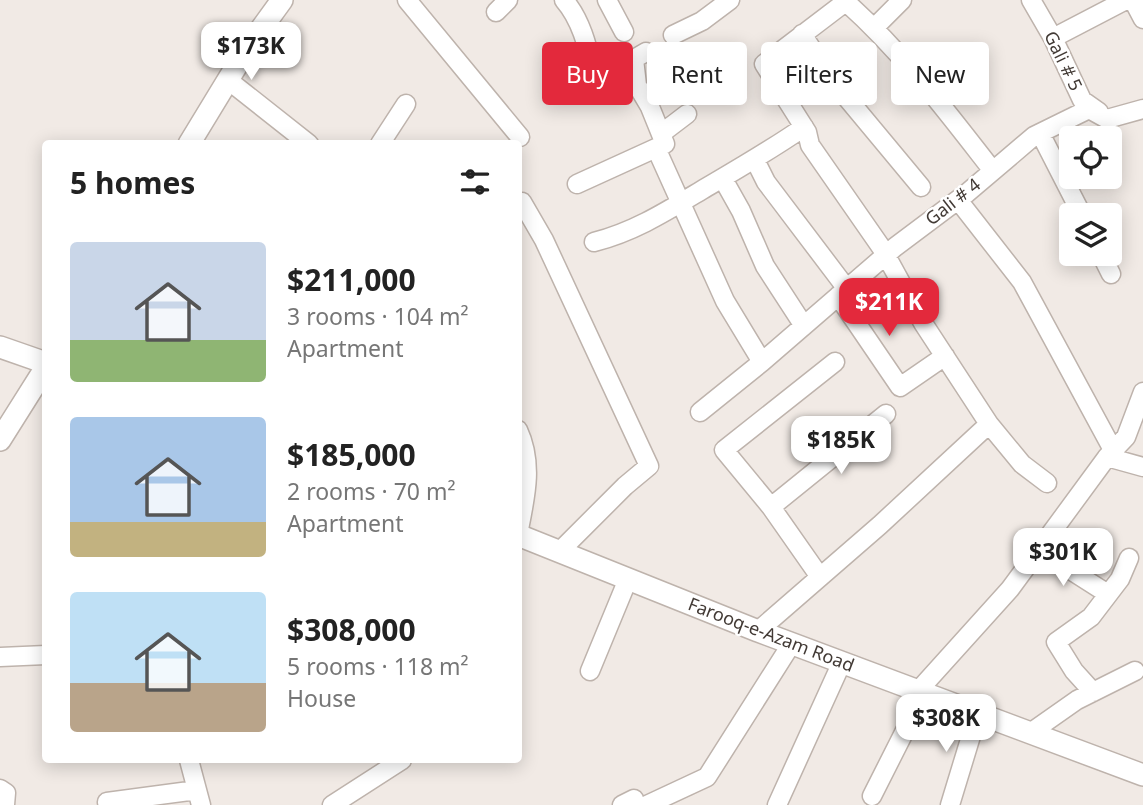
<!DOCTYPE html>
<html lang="en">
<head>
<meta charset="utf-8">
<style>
  :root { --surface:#fff; --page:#f6f6f6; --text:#222; --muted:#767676; --accent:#e3293c }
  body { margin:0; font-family:"Noto Sans",sans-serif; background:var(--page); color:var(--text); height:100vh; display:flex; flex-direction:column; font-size:26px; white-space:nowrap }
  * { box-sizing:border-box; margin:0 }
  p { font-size:23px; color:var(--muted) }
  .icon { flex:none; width:38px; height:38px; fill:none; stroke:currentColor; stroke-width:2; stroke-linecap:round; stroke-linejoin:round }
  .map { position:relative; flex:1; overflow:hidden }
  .sheet { position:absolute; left:42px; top:140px; width:480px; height:623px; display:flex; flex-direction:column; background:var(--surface); border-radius:7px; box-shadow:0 4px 18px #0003 }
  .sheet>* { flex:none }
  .hud { position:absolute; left:542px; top:42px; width:495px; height:63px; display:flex; gap:14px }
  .controls { position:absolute; left:1059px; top:126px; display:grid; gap:14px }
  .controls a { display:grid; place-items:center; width:63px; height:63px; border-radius:7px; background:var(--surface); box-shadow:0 4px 18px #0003; font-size:35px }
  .price { position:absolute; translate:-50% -60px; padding:0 16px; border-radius:14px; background:#fff; color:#222; font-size:23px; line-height:46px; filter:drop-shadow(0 2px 4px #0008) }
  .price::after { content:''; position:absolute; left:50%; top:42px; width:21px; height:16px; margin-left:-10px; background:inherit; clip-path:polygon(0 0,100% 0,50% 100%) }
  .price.selected { background:var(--accent); color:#fff }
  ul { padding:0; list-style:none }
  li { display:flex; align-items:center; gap:21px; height:175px; padding:0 28px }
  li span { display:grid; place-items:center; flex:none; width:196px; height:140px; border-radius:7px; color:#555 }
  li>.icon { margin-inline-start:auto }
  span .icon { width:84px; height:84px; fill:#fffc; stroke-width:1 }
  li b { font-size:30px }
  h2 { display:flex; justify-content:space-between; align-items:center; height:84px; padding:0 28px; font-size:30px }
  .chip { padding:0 24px; border-radius:7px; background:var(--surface); box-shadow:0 4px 18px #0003; font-size:24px; line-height:63px }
  .chip.selected { background:var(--accent); color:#fff }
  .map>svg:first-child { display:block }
</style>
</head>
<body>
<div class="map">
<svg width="1143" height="805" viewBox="0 0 1143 805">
  <rect width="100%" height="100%" fill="#f1eae5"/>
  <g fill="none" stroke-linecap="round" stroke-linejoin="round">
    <defs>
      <path id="minor" d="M407,0l113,137
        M564,0c21,24 26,60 34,89l39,-4 13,22 15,37 -9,4 69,153 37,61 133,-115 72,-54 67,-57 55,-27 18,10
        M607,0l17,32
        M1031,0l22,38 29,62 17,12
        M1133,0l10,19
        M846,2c56,50 101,110 147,169
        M496,12l12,-12
        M874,28l28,-28
        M802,34l30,46 89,107
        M673,35l29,-14 28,-21
        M1053,38l73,-38
        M228,80l81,64
        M637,85l-3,-26 12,-7
        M1107,119l36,-10
        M662,133l25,-19
        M1040,133l42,82
        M380,144l26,-40
        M755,160l11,22 81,107
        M723,179l18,32 24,55 39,60
        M577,184l79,-36
        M958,200l64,82 91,168
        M522,202l22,38 105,226 -24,20 -65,65
        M594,242c40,-10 73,-31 108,-52 34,-20 69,-40 102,-63
        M1101,254l10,20
        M838,296l62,91 45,-31
        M700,412l62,-50
        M989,424l33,40 25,19
        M518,430c16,34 7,69 0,104
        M1107,457l36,10
        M771,507l115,-93
        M1039,550l69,44
        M820,577l-49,-70 -47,-57 111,-88
        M758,631l122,-106 109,-101 -66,-101 -40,-73 -73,-105 -3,-13 -43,-68 84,-64
        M0,657l46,-2
        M590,671l38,-92
        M918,691l92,-102 97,-132 19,-20 17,-45
        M1093,692l-19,-21 -18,-29 35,-25 29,-38 9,-21
        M1030,733l47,-33 58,-29
        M189,760l12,45
        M0,789l6,4 -1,12
        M872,796l52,-103
        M107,802l90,-12
        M332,805l70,-45
        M622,805l12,-6
        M647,805l60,-28 85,-134
        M777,805l65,-143
        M950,805l28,-92"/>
      <path id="tertiary" d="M189,144l59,-97 34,-47
        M0,347l46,16
        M0,440l46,-73
        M518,535l240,96 385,144"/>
    </defs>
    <use href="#minor" stroke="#beb3ac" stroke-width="21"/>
    <use href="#tertiary" stroke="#beb3ac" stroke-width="24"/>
    <use href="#minor" stroke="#fff" stroke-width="18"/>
    <use href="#tertiary" stroke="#fff" stroke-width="21"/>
  </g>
  <g text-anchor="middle" stroke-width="5" stroke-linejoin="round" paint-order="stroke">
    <g font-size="18" fill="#423a35" stroke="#fff">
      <text transform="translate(1063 61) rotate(64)" y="6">Gali # 5</text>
      <text transform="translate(953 202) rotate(-38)" y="6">Gali # 4</text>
      <text transform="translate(771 635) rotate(21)" y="6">Farooq-e-Azam Road</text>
    </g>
  </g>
</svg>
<div class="controls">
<a><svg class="icon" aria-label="locate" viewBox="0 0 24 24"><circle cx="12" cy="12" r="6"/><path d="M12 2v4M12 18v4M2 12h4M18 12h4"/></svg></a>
<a><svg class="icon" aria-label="layers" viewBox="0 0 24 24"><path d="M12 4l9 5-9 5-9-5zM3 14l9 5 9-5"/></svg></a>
</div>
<b class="price" style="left:251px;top:82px">$173K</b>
<b class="price selected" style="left:889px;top:338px">$211K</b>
<b class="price" style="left:841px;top:476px">$185K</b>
<b class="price" style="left:1063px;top:588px">$301K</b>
<b class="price" style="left:946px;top:754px">$308K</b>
<div class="hud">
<a class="chip selected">Buy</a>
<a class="chip">Rent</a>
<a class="chip">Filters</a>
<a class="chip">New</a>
</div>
<section class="sheet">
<h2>5 homes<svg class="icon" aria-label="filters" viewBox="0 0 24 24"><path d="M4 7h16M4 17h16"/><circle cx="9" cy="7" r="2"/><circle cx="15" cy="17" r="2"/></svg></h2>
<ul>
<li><span style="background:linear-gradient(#c9d6e8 70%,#8fb573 0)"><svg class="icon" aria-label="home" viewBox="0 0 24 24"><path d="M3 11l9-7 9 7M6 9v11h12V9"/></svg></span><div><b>$211,000</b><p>3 rooms · 104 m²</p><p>Apartment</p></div></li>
<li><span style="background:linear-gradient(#a9c7e8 75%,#c2b280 0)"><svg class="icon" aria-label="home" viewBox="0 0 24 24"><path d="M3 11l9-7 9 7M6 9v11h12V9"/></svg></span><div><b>$185,000</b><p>2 rooms · 70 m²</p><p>Apartment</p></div></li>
<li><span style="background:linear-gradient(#bfe0f5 65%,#b9a48a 0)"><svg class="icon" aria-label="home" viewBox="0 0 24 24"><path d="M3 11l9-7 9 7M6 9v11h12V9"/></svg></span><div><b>$308,000</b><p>5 rooms · 118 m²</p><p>House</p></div></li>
</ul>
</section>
</div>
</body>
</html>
